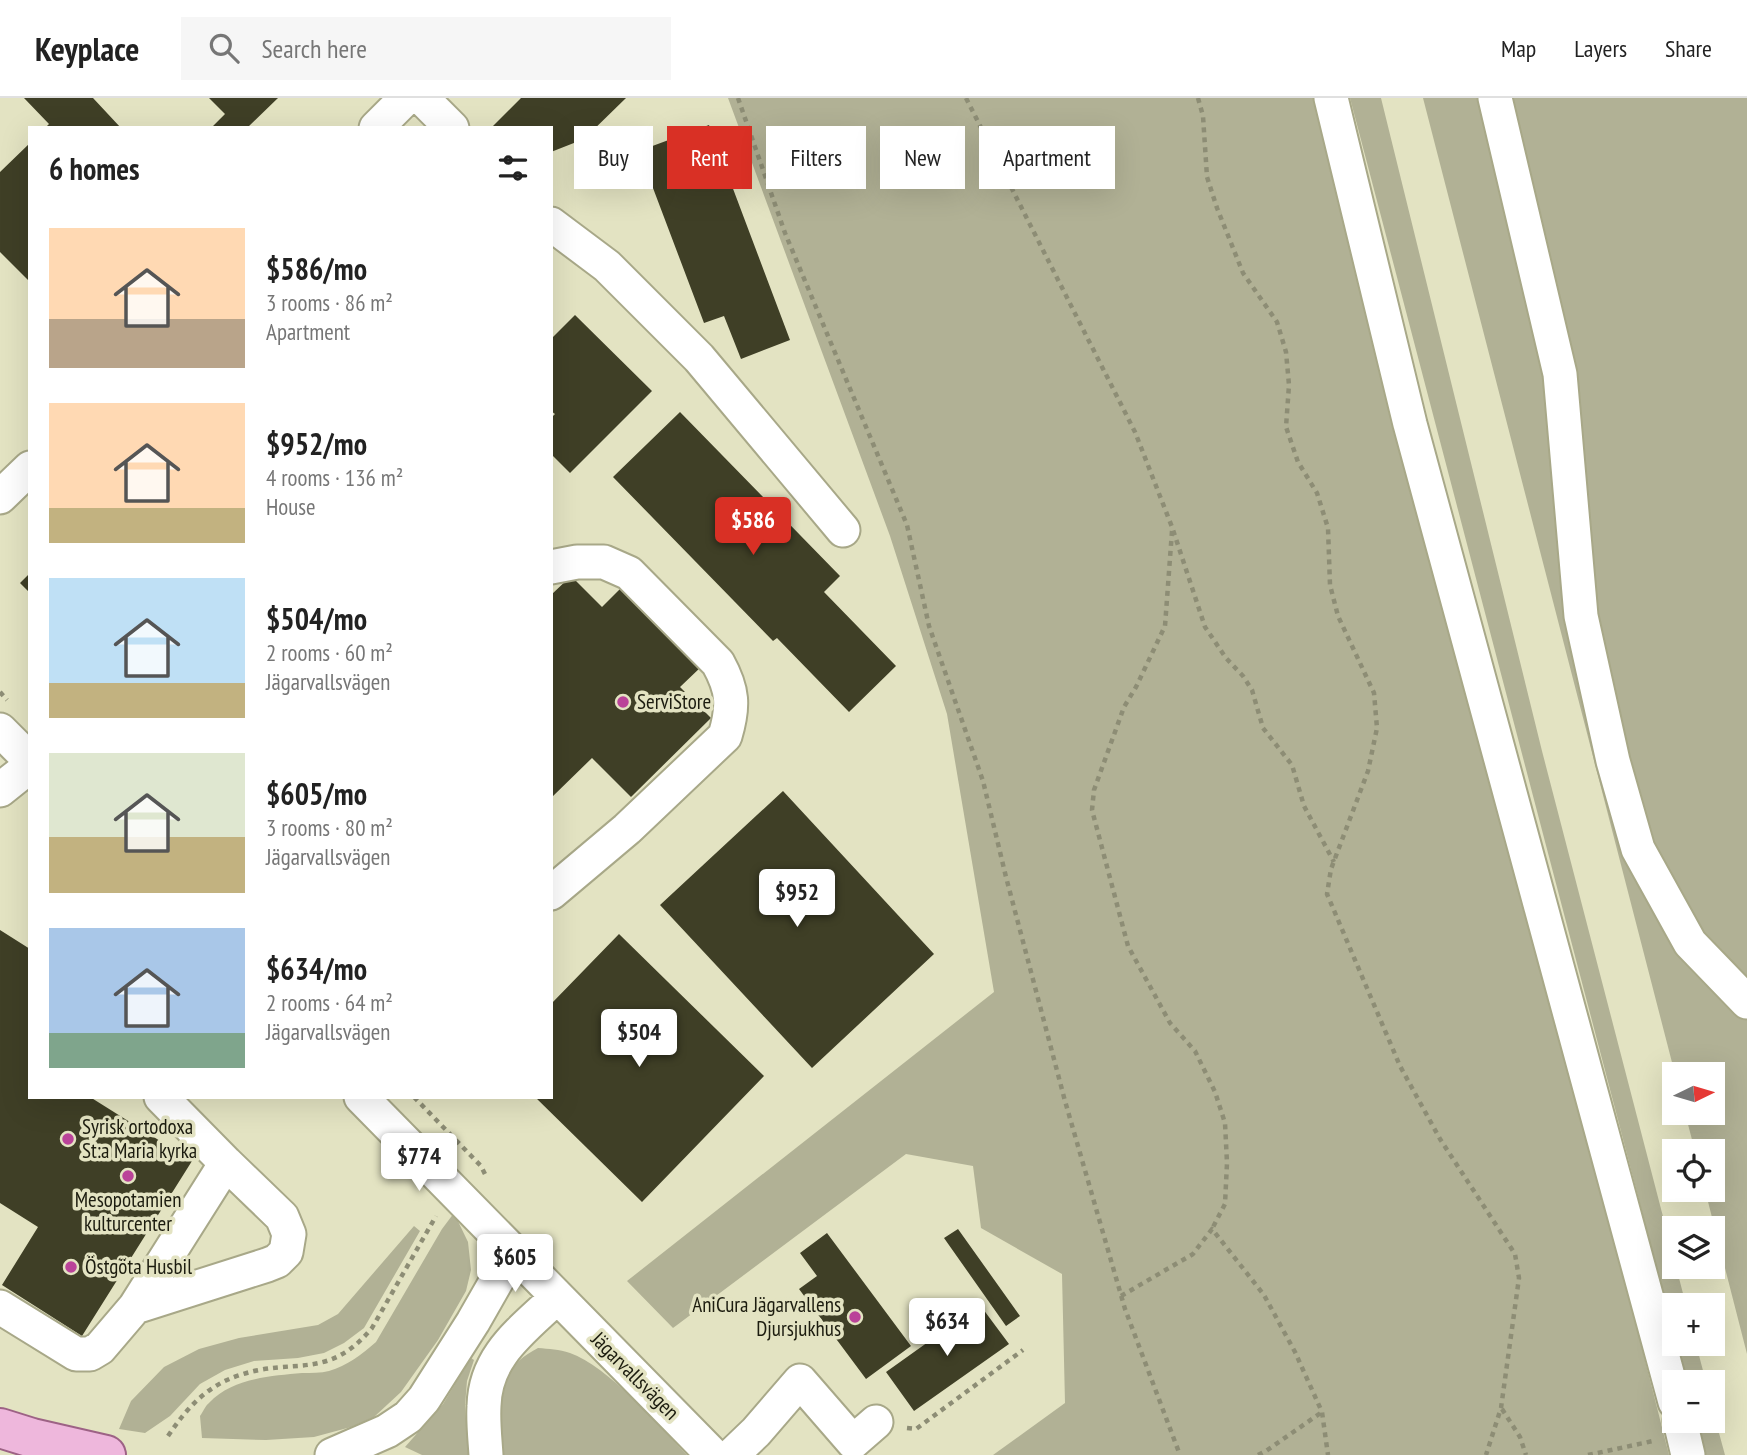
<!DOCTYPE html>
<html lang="en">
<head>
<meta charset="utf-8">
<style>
  :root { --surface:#fff; --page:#f6f6f6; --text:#222; --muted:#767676; --line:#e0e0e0; --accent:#d93025 }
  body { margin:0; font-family:"PT Sans Narrow",sans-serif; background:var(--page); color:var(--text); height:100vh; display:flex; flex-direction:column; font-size:26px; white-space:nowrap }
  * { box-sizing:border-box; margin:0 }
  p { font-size:23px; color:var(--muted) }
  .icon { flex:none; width:38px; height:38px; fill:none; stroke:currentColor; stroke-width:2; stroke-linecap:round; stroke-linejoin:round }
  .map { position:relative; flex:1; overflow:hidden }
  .side { position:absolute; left:28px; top:28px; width:525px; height:973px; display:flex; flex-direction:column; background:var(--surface); border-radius:0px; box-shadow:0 7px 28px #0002 }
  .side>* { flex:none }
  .banner { position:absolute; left:574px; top:28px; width:665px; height:63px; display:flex; gap:14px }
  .needle { width:46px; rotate:85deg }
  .buttons { position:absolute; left:1662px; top:964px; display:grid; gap:14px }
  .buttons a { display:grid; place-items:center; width:63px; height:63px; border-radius:0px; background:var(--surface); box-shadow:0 7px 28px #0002; font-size:35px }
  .price { position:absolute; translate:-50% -60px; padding:0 16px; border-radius:7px; background:#fff; color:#222; font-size:23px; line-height:46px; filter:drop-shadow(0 2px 4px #0008) }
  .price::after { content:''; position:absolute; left:50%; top:42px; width:21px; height:16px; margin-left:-10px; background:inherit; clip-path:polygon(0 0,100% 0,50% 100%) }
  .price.on { background:var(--accent); color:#fff }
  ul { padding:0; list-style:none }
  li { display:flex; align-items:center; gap:21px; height:175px; padding:0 21px }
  li span { display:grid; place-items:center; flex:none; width:196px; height:140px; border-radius:0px; color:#555 }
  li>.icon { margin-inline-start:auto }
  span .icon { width:84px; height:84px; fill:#fffc; stroke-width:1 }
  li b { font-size:30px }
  h2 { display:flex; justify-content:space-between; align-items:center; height:84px; padding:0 21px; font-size:30px }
  .chip { padding:0 24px; border-radius:0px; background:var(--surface); box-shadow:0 7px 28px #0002; font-size:24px; line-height:63px }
  .chip.on { background:var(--accent); color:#fff }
  header { display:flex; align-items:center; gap:42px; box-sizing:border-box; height:98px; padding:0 35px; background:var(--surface); border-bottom:2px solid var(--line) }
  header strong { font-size:33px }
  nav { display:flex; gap:38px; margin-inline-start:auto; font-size:24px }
  .search { width:490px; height:63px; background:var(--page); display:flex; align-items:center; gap:18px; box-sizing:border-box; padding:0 24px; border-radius:0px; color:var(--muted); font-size:26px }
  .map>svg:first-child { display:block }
</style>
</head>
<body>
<header>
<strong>Keyplace</strong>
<div class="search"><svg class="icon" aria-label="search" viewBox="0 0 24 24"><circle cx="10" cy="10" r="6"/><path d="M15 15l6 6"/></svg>Search here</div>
<nav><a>Map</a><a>Layers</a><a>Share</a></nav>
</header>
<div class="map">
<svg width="1747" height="1357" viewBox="0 0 1747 1357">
  <rect width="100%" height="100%" fill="#e3e3c2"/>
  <path fill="#b1b195" d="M728,0h593l79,337 228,858 41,162h-676l72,-52 -3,-129 -81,-46 -8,-62 -67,-12 -233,174 -46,-47 367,-289 -47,-278 -57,-178z
    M1350,0h31l161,653 144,554 -11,1v37l-36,-143z
    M1423,0h324v1256l-42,-164h8v-38l-18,-1 -10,-38h28v-39h-38z
    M454,1115l14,29 3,28 -5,21 -28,49 -37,52 -27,25 -23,10 -37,10 -48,3 -64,-2 -2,-22c3,-4 5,-10 9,-13 23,-25 62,-27 93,-30 9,0 19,0 27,-2 18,-5 33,-17 47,-29l66,-113z
    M414,1128l6,5 -56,97 -20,15 -20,10 -26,5 -44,3 -29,9 -25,14 -30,32 -25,17 -26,-4 12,-28 33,-34 35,-18 40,-11 79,-13 20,-11z
    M1675,1246h21l10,38h-21z
    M538,1250c11,1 21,1 32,5 38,13 88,72 117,102h-183c-4,-45 -15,-82 34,-107z
    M471,1260l3,2 -7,21 -2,25 4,49h-47l-17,-8 38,-43z
    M1713,1313l12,44h-23l-8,-34h19z"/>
  <path fill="#3f3f26" d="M24,0h69l28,30h-76l4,-4z
    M209,0h69l-31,30h-36l14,-14z
    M521,0h105l-42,41 -33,13v-24h-60z
    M709,27l81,215 -49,19 -17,-43 -20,7 -65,-172z
    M30,45v139l-30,-30v-80z
    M575,217l77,76 -82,82 -19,-19v-36l4,-4 -4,-3v-72z
    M680,314l160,164 -16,16 72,74 -47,46 -72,-74 -4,3 -160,-164z
    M30,475v20l-10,-10z
    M571,478l31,31 21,-21 79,80 -22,21 31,31 -80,79 -39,-39 -41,40v-203z
    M783,693l151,163 -122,114 -152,-163z
    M0,832l30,19v148h60l102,64 -110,175 -80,-51 36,-58 -38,-24z
    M619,836l145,142 -122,126 -107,-105h16v-93z
    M958,1131l62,87 -14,10 -62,-88z
    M827,1135l84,113 -45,33 -67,-90 18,-13 -17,-23z
    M980,1207l29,39 -95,67 -28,-39z"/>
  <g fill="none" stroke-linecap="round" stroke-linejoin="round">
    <defs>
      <path id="minor" d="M422,0l30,30
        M1331,0l79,326 265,978
        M1495,0l65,276 21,242 32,145 25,88 52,94 57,59
        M376,30l30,-30
        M551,126l56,42 92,92 144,172
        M0,399l30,-29
        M551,469l26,-5h27l25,11 89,90c15,27 16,43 7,73l-98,93 -76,64
        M0,632l30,30
        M0,692l30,-24
        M361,999l352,358
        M0,1209l76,47h14l10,-6 35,-41 91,-144 -65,-66
        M135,1209l132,-42 10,-4 9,-9 3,-18 -7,-17 -56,-54
        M1680,1323l8,34
        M332,1357l55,-24 21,-14 16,-18 49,-77 40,-70
        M486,1357c-1,-16 -3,-33 -2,-49 1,-51 39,-76 73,-109
        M732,1357l24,-23 44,-51 53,61 23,-20"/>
      <path id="major" d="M0,1330l32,10 74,17"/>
    </defs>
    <use href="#minor" stroke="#a8a888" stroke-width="37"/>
    <use href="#major" stroke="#9d6285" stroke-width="42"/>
    <path stroke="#8d8d75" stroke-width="4.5" stroke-dasharray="5 5" stroke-linecap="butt" d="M738,0l47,135 122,292 22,101 54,155 23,96 59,224 60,208 55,146
      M966,0l169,334 37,95 33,100 21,31 17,18 9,14 11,38 29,37 12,41 30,56
      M1198,0l5,18 4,61 10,31 26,65 34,49 9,30 3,33 -3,42 12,35 19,31 11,35 2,57 8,31 36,77 3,35 -9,43 -37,98 -4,25 73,172 40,73 75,115 4,24 -18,130 -15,47
      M1172,433l-7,95 -29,61 -12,20 -30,83 -2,20 36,136 42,77 25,28 20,41 10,31 2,40 -2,41 -13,25
      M0,594l7,8
      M414,999l67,69 6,12
      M1121,1198l72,-42 19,-25 52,66 31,57 27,60 6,43
      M1502,1311l18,28 6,18
      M907,1330l9,1 107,-79
      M168,1338c19,-28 38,-50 72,-61 54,-18 88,6 132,-47l64,-112
      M1258,1357l8,-4 56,-39
      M1588,1357l65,-14"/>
    <use href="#minor" stroke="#fff" stroke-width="33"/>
    <use href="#major" stroke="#eeb7dc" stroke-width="38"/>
  </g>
  <g fill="#ba4399" stroke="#e3e3c2" stroke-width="2.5">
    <circle cx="623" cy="604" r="7"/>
    <circle cx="68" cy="1041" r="7"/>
    <circle cx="128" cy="1078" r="7"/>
    <circle cx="71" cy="1169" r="7"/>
    <circle cx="855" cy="1219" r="7"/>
  </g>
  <g text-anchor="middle" stroke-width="7" stroke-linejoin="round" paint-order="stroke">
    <g font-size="21" fill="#1c1c0f" stroke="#e3e3c2" text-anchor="start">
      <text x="637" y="611">ServiStore</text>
      <text x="82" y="1036">Syrisk ortodoxa<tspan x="82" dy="24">St:a Maria kyrka</tspan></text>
      <text x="128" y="1109" text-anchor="middle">Mesopotamien<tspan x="128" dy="24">kulturcenter</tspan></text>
      <text x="85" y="1176">Östgöta Husbil</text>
      <text x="841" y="1214" text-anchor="end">AniCura Jägarvallens<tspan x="841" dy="24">Djursjukhus</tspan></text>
    </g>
    <g font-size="21" fill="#1c1c0f" stroke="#e3e3c2">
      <text transform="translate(635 1278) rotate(45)" y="7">Jägarvallsvägen</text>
    </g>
  </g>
</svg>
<div class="buttons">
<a><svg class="needle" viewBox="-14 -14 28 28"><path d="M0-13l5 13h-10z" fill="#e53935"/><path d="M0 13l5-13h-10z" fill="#767676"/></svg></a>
<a><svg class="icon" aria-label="locate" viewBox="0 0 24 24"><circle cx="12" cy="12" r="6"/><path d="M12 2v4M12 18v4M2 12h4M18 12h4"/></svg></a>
<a><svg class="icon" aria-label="layers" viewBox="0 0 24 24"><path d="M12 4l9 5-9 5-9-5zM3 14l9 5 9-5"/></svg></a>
<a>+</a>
<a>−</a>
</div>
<b class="price on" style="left:753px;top:459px">$586</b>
<b class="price" style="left:797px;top:831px">$952</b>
<b class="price" style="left:639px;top:971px">$504</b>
<b class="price" style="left:419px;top:1095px">$774</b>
<b class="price" style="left:515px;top:1196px">$605</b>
<b class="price" style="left:947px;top:1260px">$634</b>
<div class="banner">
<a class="chip">Buy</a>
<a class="chip on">Rent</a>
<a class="chip">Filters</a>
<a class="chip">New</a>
<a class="chip">Apartment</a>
</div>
<section class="side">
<h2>6 homes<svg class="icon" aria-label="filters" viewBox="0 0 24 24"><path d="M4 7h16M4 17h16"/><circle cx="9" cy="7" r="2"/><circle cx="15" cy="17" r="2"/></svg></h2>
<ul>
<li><span style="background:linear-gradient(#ffd9b3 65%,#b9a48a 0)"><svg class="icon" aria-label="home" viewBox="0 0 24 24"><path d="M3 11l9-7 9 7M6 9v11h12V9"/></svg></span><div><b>$586/mo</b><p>3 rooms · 86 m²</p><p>Apartment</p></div></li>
<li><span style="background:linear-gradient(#ffd9b3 75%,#c2b280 0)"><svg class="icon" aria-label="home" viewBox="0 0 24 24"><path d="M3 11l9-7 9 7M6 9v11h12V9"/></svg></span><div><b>$952/mo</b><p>4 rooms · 136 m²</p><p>House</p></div></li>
<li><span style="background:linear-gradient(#bfe0f5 75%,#c2b280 0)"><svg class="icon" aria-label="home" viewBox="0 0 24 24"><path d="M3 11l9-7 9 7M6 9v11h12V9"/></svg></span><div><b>$504/mo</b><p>2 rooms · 60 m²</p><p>Jägarvallsvägen</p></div></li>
<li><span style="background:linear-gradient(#dfe7d0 60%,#c2b280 0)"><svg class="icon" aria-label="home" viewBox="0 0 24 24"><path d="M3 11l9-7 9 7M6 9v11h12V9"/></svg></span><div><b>$605/mo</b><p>3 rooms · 80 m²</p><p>Jägarvallsvägen</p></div></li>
<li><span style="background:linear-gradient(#a9c7e8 75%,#7fa58c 0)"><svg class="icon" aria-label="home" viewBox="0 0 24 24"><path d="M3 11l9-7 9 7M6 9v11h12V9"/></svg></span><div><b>$634/mo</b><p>2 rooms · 64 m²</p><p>Jägarvallsvägen</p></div></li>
</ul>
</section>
</div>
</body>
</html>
